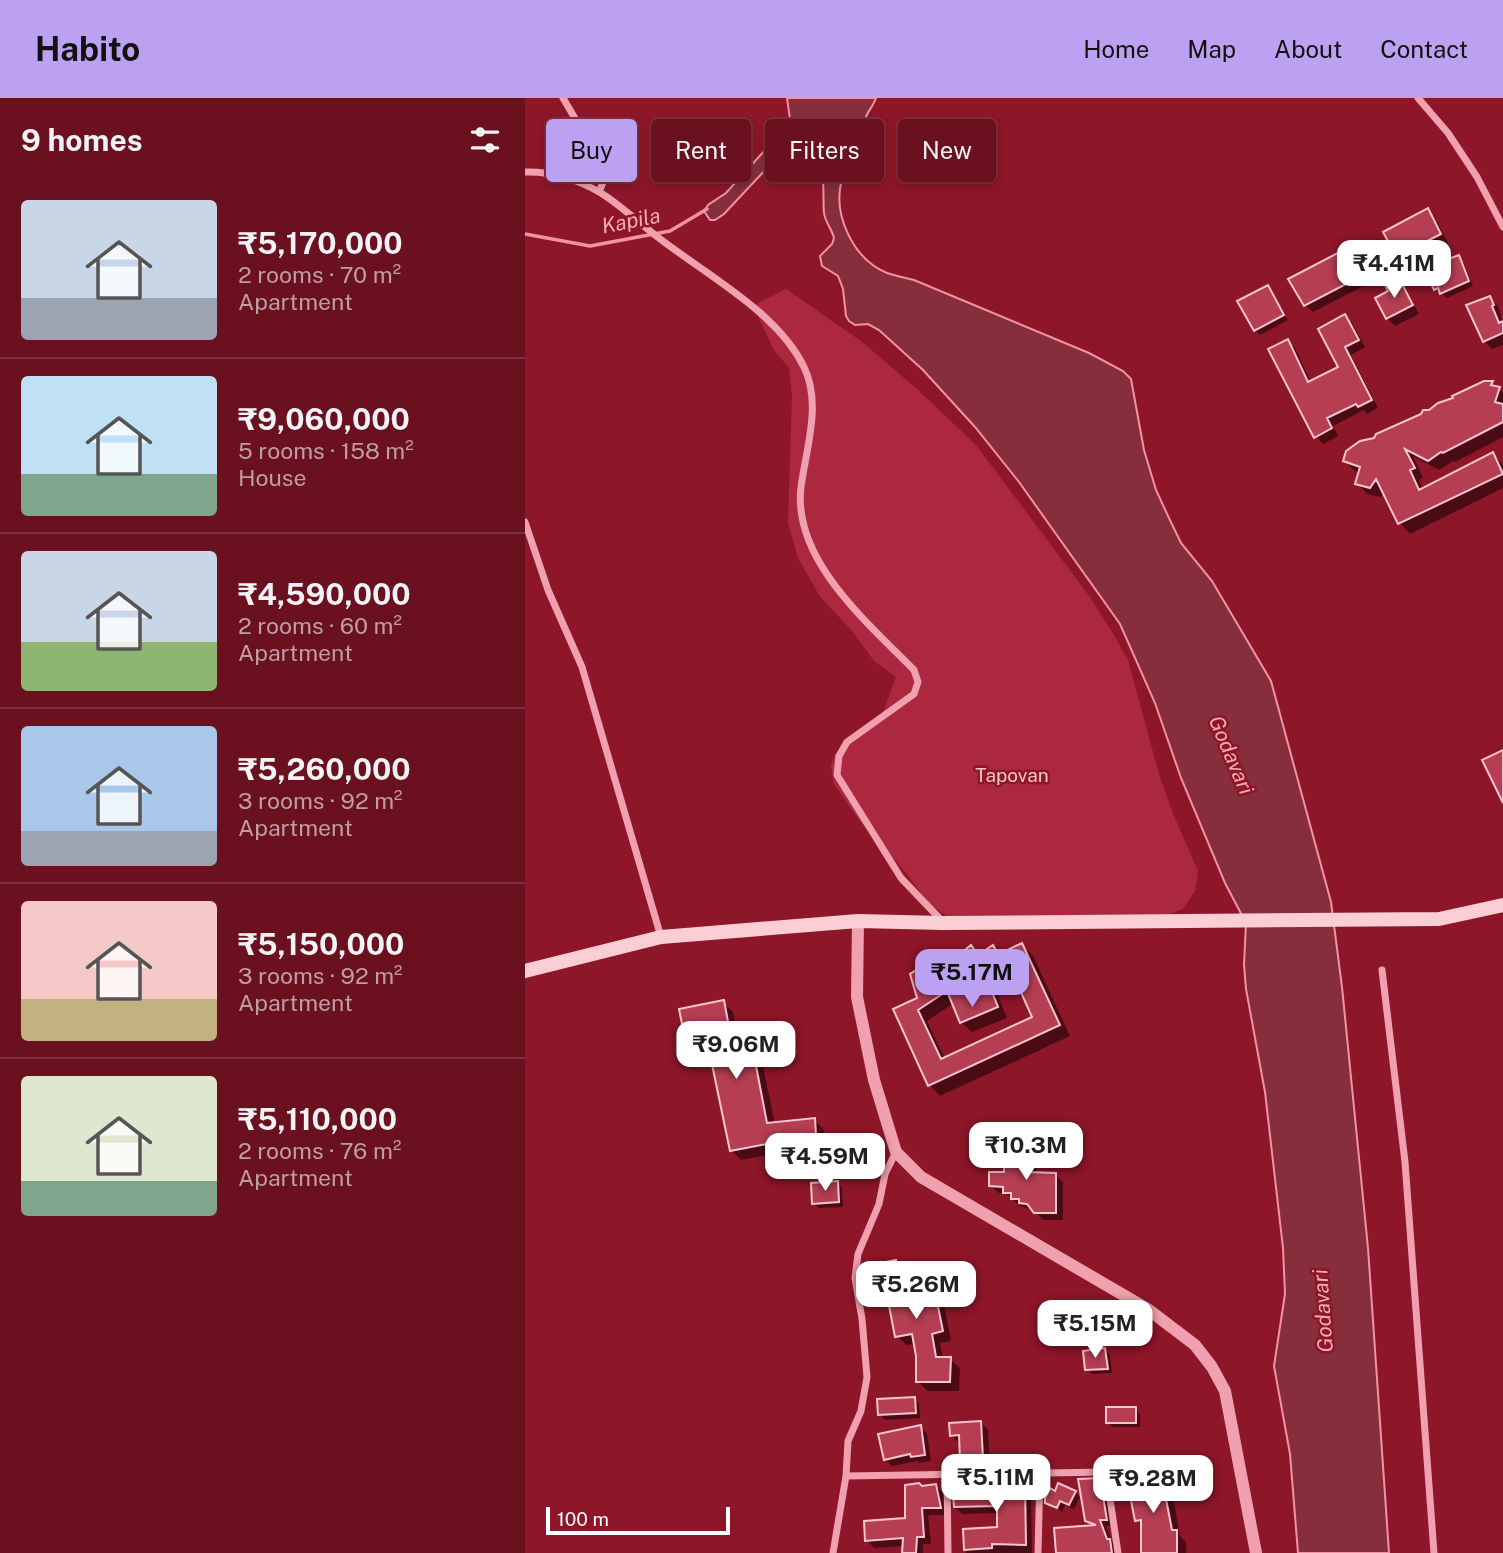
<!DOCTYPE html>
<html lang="en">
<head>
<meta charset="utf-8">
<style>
  :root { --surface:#6a101e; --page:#6f1927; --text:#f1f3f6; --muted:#be9da4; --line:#7d303c; --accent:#bca0f2 }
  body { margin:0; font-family:"Public Sans",sans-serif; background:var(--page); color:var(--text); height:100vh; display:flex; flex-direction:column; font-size:26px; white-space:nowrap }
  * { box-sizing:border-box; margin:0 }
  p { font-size:23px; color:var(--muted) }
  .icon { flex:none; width:38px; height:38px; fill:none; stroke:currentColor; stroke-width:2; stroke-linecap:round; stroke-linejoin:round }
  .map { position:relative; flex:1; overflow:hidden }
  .details { display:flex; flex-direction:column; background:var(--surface); width:525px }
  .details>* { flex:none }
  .banner { position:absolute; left:21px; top:21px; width:665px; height:63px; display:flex; gap:14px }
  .scale { position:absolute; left:21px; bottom:18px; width:184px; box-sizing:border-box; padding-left:7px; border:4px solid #fff; border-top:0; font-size:19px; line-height:24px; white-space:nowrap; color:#fff; -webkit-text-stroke:5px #8d1628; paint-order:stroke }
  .price { position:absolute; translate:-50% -60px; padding:0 16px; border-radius:14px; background:#fff; color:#222; font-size:23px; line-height:46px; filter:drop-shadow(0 2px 4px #0008) }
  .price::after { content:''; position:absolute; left:50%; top:42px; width:21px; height:16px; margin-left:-10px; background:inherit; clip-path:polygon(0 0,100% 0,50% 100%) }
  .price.on { background:var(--accent); color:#111 }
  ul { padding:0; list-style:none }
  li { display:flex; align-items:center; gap:21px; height:175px; padding:0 21px }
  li+li { border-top:2px solid var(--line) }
  li span { display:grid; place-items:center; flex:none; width:196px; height:140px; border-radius:7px; color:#555 }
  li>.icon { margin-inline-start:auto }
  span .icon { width:84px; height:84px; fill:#fffc; stroke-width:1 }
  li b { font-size:30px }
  h2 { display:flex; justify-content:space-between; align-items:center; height:84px; padding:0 21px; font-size:30px }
  .pill { padding:0 24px; border-radius:7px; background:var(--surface); box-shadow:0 4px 10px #0003,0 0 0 2px var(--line); font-size:24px; line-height:63px }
  .pill.on { background:var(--accent); color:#111 }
  header { display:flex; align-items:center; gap:42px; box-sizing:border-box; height:98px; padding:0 35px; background:var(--accent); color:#111 }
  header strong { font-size:33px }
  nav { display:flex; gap:38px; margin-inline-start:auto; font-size:24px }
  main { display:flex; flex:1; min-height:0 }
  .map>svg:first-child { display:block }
</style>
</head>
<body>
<header>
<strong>Habito</strong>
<nav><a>Home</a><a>Map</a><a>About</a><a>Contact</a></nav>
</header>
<main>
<section class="details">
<h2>9 homes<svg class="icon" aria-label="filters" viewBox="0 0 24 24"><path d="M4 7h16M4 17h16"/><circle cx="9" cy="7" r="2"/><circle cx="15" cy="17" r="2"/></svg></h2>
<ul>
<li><span style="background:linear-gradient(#c9d6e8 70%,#9aa5b1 0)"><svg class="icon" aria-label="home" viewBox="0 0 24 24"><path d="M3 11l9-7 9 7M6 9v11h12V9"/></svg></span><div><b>₹5,170,000</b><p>2 rooms · 70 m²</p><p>Apartment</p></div></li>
<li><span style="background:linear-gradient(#bfe0f5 70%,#7fa58c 0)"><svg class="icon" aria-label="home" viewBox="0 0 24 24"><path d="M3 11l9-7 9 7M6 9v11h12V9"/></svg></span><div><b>₹9,060,000</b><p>5 rooms · 158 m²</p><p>House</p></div></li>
<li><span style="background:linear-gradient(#c9d6e8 65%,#8fb573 0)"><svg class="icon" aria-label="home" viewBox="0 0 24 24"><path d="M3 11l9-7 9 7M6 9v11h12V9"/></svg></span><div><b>₹4,590,000</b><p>2 rooms · 60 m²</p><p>Apartment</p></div></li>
<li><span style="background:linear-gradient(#a9c7e8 75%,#9aa5b1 0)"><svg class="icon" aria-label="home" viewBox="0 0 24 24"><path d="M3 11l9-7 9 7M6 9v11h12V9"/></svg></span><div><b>₹5,260,000</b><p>3 rooms · 92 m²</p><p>Apartment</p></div></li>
<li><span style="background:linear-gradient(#f6c9c9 70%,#c2b280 0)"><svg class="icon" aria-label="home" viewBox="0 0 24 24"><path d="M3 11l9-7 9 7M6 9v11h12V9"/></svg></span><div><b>₹5,150,000</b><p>3 rooms · 92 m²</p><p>Apartment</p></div></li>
<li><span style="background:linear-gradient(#dfe7d0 75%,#7fa58c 0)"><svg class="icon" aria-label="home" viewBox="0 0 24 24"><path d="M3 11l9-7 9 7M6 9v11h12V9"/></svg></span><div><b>₹5,110,000</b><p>2 rooms · 76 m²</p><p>Apartment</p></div></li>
</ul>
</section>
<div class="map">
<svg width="978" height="1455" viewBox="0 0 978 1455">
  <rect width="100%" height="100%" fill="#8d1628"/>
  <path fill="#ac283e" d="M261,191l75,52 56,48 59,56 114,152 24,38 14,25 31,114 13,37 26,60 -3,20 -12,18 -21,8 -208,4 -25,-17 -22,-30 -48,-54 -25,-36 -3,-18 4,-12 44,-31 17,-46 -22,-16 -22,-30 -33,-36 -21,-37 -10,-35 4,-128 -3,-27 -15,-18 -21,-44z"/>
  <path fill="#862e3b" stroke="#f292a4" stroke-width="2" d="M262,0h89c-3,9 -10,15 -12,24 -3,9 1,19 -1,27 -3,12 -17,15 -21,30 -10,35 11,80 45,94 9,3 18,5 27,7l175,73 34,18 8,8 13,71 12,40 13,28 12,25 31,38 59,100 60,221 11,85 26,261 21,305h-91l-8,-99 -16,-88 11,-72 -2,-46 -18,-156 -19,-103 -2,-24 2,-42 -21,-40 -44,-105 -26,-75 -35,-79 -101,-142 -44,-55 -52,-57 -44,-40 -11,-6 -13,1 -6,-4 -3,-5 -3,-27 -5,-13 -16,-10 -2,-10 12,-12 2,-6c-2,-9 -9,-16 -10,-25 -2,-16 5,-91 -26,-78l-74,79 -9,6h-5l-6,-9 4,-6 18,-12 61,-67 3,-7z"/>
  <path fill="#0007" fill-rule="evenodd" d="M902,112l8,8 13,25 -39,19 -16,-14z
    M829,148l8,8 13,26 -62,32 -8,-7z
    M933,159l5,5 10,24 -26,12 -12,-9z
    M874,185l8,8 12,23 -24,12 -8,-8z
    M743,189l20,33 -28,15 -5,-5z
    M965,200l8,8 5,18v21l-11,4 -8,-8 -15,-35z
    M820,218l7,7 13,24 -14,8 27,53 -11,6 -3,-4 -31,16 5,10 -15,8 -7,-8 -29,-95 8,7 16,34 29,-14z
    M967,285l11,9v45l-48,25 -2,-1 -14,9 -26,-14 10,22 -4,2 4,10 70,-36 10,11v23l-93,46 -10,-11 -16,-31 -3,5 -14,-3 -10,-11 3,-10 -5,-2 -10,-10 30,-22z
    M497,847l11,11 37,80 -130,60 -10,-11 -35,-75 24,-11 52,-52 8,9 13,-9 16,20 -17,11 16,40 -35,14 -11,-10 -7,-19 -27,18 18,38 90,-41z
    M198,904l10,10 8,42 11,-2 10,10 13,62 39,-4 10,10 1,14 -45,5v4l-39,7 -10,-10 -19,-94 -13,2 -10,-10z
    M504,1054l8,7 -1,15 20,1 7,7v38h-20l-9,-10 -14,-4 -14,-13h-7l-8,-7z
    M312,1085l5,5 1,19 -24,1 -5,-5z
    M371,1164l9,9 5,17 23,-4 9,10 9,47 -11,2 3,16h7l10,9 -1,23h-32l-9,-10 -3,-37 -9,1 -9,-9 -11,-46 -9,-10z
    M580,1252l5,5 2,18 -20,1 -5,-5z
    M389,1301l5,5 1,14 -35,2 -5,-6z
    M610,1311l5,5v13h-27l-5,-5z
    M455,1324l8,8 2,36 -20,1 -8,-8 -3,-16 -8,-8z
    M395,1329l7,7 4,27 -12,2 -2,-2 -25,5 -7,-7z
    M636,1377l10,10 9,51 6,6v11h-43v-27l-6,-6z
    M575,1382l7,7 6,39h-7l11,27h-59l36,-26 -7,-7z
    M499,1385l7,7 1,63h-66l-1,-23 34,-1v-16l-37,1 -7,-7 45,-19z
    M411,1388l7,8 5,21h-20l3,29h-8v9h-19v-7l-30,2 -7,-8 40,-20 15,-32zM394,1398l17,8 -16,6z
    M550,1394l5,5 -6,12 -9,-4 -3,7 -15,-10 9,-9z"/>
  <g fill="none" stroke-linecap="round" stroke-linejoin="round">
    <path stroke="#f292a4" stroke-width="3.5" d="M0,136l65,12 80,-15 37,-22"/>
  </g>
  <path fill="#b63e52" stroke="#fbc6d0" stroke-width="2" d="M903,110l13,26 -41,21 -4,-8 -4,2 -9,-17z
    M830,146l14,28 -65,34 -16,-27z
    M934,157l10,26 -29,13 -2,-6 -4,2 -10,-22z
    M875,182l13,25 -27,14 -11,-21 13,-7 -2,-4z
    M743,187l16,30 -30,16 -17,-30z
    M965,198l4,9 -2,1 7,17 4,-2v12l-20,9 -17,-37z
    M820,216l14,26 -14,7 27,53 -14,7 -2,-3 -29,14 5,10 -18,10 -46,-89 20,-10 20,43 30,-15 -20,-38z
    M959,283h9l-2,4 9,2 -5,15 8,2v18l-60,31 -2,-1 -13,9 -23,-12 10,19 -5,2 9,20 74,-38 10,22 -105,50 -22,-45 -6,9 -15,-4 5,-17 -17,-6 3,-10 14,-10 14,-3 2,-4 45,-20 2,-4h6l9,-7 15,-5 -1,-2z
    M978,652v53l-21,-43z
    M497,845l38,82 -132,61 -35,-77 24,-11 -7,-24 25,-16 8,10 28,-23 7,10 15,-10 6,11 -17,11 16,40 -38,16 -13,-32 -29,19 23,49 91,-42 -29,-65z
    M199,902l10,54 19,-4 14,73 48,-5 1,17 -45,4 1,4 -42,8 -22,-106 -21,4 -8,-40z
    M479,1051l26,1 -1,22 27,1v40h-22l-7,-9 -8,-1v-4h-8v-6h-8v-6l-14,-1v-14h15z
    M313,1083l1,21 -27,2 -1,-21z
    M371,1162l7,28 30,-6 10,49 -11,3 4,23h15l-1,25h-34v-26l-4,-22 -17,3 -11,-58 -9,2 -4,-16z
    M580,1250l3,21 -23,1 -2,-19z
    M390,1299l1,16 -38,2 -1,-16z
    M581,1309h30v16h-30z
    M456,1323l2,37 -23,2 -1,-25 -9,1 -1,-13z
    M396,1327l4,30 -14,2 -1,-3 -26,6 -6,-26z
    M636,1375l11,57h5v23h-36v-33l-6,1 -8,-41z
    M575,1380l7,42h-7l7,19h3l2,14h-56l-2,-25 42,-3 -11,-4 -7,-42z
    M500,1383l1,64 -34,-1v4l-28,2 -1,-21 34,-2v-21l-43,1 -1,-13 6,-2v-5l39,-1 -1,-4z
    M394,1385l3,3 14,-2 5,24h-19l2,29h-7l-1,16h-14l1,-15 -38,3 -1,-20 41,-3v-33z
    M533,1385l18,8 -7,14 -9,-4 -3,7 -12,-5v-5l5,-10 5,3z"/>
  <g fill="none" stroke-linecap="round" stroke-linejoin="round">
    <path stroke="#f0a0ae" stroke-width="7" d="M38,0l44,75 -8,19
      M893,0l30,35 29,44 26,50
      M0,74c25,-1 54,8 76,21 19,12 36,28 54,42 48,38 122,76 149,132 18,37 2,82 -3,120 -9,73 68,137 113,183l4,12 -4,12 -67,48 -8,14 -2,19 64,103 42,44
      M0,424l23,68 34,77 79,270
      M857,872l23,192 29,391
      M371,1054l-11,22 -6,30 -21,50 -3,24 7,41 5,58 -6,34 -13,30 -2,35 260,-4 12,81
      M422,1376l1,79
      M308,1455l13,-77
      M513,1455l2,-80"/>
    <path stroke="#f0a0ae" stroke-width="12" d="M333,823l-1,76 17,83 22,72 25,25 228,133 46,35 17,22 13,24 31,162"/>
    <path stroke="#fbced5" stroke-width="14" d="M0,873l136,-34 197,-16 85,2 496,-4 64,-14"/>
  </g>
  <g text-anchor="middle" stroke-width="5" stroke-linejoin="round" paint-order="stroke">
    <g font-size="19" fill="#fbc6d0" stroke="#8d1628">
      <text x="487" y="684">Tapovan</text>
    </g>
    <g font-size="21" font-style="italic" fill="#f7acb9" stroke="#8d1628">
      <text transform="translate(106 123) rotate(-11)" y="7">Kapila</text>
      <text transform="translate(706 657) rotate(67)" y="7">Godavari</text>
      <text transform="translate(798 1213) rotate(-94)" y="7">Godavari</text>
    </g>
  </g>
</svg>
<div class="scale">100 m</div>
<b class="price" style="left:869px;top:202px">₹4.41M</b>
<b class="price on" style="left:447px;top:911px">₹5.17M</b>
<b class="price" style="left:211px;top:983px">₹9.06M</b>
<b class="price" style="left:501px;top:1084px">₹10.3M</b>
<b class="price" style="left:300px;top:1095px">₹4.59M</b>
<b class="price" style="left:391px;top:1223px">₹5.26M</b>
<b class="price" style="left:570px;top:1262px">₹5.15M</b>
<b class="price" style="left:471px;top:1416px">₹5.11M</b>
<b class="price" style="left:628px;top:1417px">₹9.28M</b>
<div class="banner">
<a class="pill on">Buy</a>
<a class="pill">Rent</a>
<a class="pill">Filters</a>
<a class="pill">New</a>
</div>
</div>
</main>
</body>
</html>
